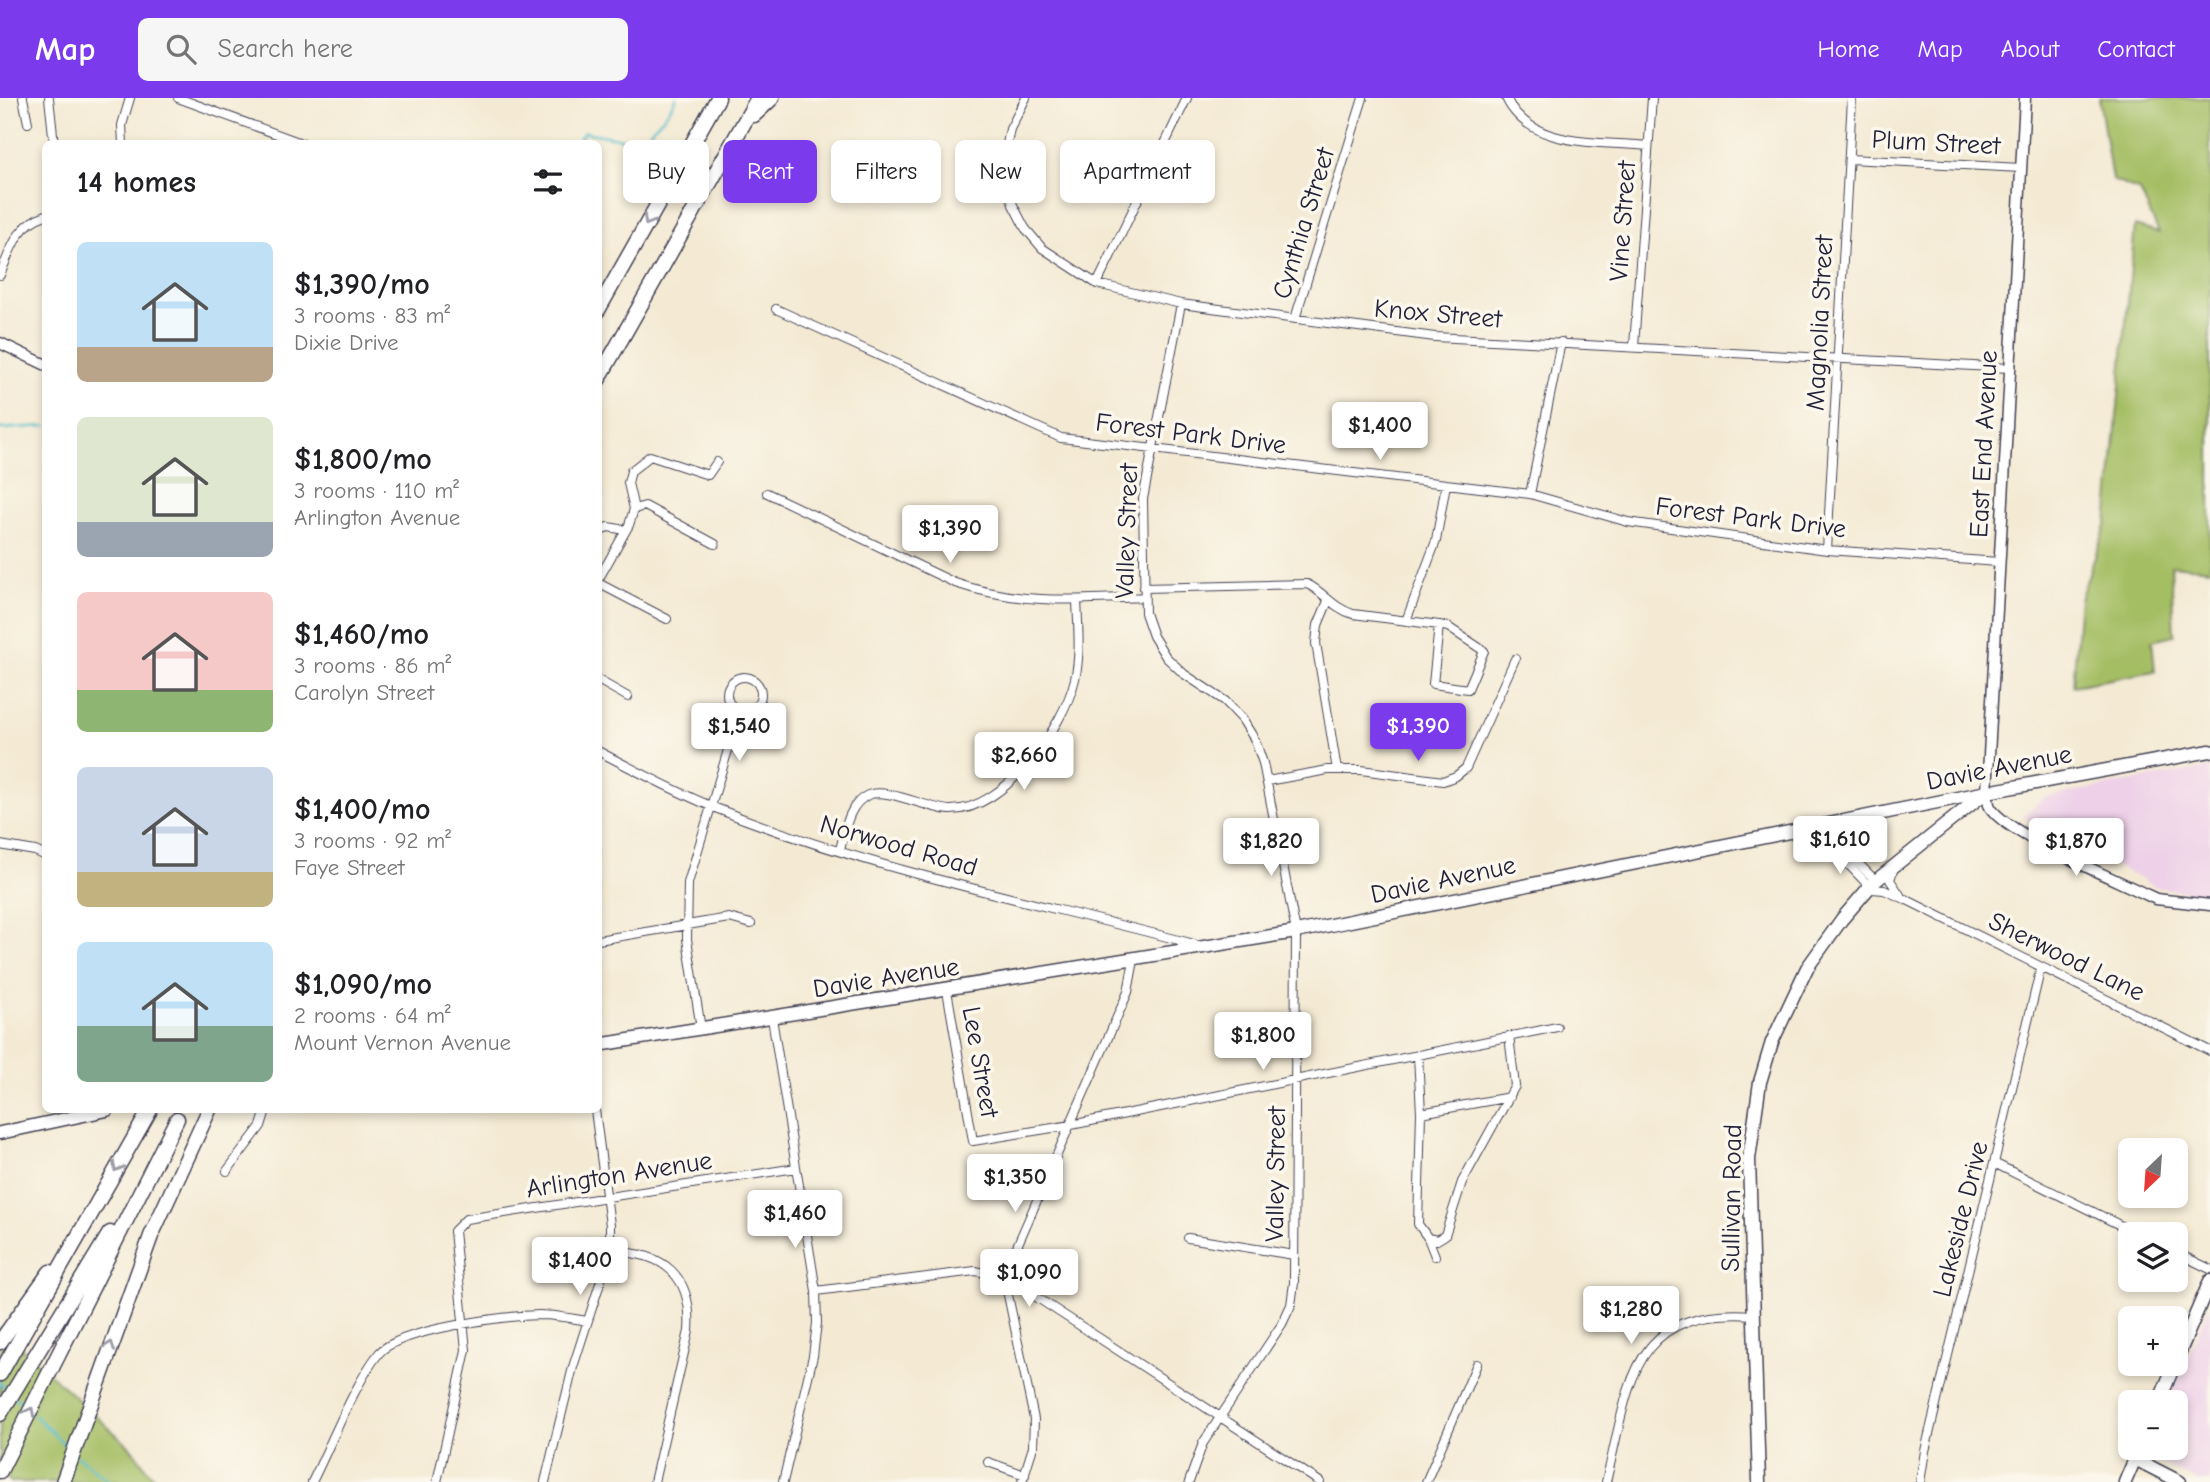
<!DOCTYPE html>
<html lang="en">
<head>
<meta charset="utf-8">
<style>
  :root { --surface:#fff; --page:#f6f6f6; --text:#202124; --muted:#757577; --accent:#7c3aed }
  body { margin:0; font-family:"Comic Neue",sans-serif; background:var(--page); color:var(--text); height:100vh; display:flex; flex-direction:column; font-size:26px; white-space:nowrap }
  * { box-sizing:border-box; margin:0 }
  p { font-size:23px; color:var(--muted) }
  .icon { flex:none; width:38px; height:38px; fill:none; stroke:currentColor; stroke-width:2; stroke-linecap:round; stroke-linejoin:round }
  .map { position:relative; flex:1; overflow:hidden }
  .drawer { position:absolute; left:42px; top:42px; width:560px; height:973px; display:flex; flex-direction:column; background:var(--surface); border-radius:10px; box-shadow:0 4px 10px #0003 }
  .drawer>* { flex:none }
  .guide { position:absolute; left:623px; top:42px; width:665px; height:63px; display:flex; gap:14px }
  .needle { width:46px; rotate:205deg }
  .buttons { position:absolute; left:2118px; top:1040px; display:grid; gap:14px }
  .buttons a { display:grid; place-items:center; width:70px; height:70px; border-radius:10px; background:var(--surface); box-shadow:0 4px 10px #0003; font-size:35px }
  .price { position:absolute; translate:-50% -60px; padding:0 16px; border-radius:7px; background:#fff; color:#222; font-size:23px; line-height:46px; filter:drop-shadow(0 2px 4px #0008) }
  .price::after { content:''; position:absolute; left:50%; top:42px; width:21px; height:16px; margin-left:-10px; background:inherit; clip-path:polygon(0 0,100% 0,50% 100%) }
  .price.active { background:var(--accent); color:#fff }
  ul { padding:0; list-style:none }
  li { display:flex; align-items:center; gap:21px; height:175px; padding:0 35px }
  li span { display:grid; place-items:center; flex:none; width:196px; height:140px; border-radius:10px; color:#555 }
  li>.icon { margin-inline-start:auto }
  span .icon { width:84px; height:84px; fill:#fffc; stroke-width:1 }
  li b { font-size:30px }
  h2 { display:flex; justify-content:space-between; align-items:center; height:84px; padding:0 35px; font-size:30px }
  .tag { padding:0 24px; border-radius:10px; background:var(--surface); box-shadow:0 4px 10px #0003; font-size:24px; line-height:63px }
  .tag.active { background:var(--accent); color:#fff }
  header { display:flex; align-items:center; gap:42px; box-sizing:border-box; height:98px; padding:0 35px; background:var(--accent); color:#fff }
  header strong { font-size:33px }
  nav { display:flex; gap:38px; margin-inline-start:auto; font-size:24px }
  .search { width:490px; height:63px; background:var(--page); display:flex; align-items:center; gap:18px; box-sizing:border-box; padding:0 24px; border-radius:10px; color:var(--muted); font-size:26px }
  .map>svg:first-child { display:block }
</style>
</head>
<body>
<header>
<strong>Map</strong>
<div class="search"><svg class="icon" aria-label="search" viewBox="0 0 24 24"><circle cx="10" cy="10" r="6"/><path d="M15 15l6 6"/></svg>Search here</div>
<nav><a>Home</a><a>Map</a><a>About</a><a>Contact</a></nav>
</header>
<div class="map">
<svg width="2210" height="1384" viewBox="0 0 2210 1384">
  <rect width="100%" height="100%" fill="#fbf7ec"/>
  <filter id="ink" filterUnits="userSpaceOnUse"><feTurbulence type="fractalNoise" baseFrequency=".0143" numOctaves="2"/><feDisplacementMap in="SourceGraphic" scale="14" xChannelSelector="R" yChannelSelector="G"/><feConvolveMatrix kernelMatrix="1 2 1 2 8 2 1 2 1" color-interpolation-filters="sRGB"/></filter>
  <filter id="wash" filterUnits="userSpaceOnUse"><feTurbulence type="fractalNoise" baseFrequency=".00686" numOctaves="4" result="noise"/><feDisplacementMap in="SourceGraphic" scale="28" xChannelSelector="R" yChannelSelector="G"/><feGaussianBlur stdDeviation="1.57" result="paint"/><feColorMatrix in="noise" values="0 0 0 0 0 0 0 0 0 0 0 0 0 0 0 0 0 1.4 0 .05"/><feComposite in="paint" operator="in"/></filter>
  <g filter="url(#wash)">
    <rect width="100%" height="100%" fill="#f4ead4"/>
    <path fill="#eed0e8" d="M2210,669v129l-54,-9 -134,-70 23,-20z
      M2210,1207v177h-12l-53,-28 3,-7h27v-45h-7z"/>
    <path fill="#a4be64" stroke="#637050" stroke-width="2" d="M2099,0h111v471l-39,-4 3,70 -22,5 3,31 -82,15 7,-87 27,-76 28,-297 24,7 -19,-42 -28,-11z
      M0,1231l130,118 27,35h-146l-11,-11z"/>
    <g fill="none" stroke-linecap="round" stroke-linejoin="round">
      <path stroke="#4ebbc8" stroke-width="2.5" d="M576,46l8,-12 56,10 28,-30 8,-14
        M0,331l46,-3
        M0,1285l9,8
        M16,1300l10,10
        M34,1317l35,34
        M77,1358l33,26"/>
    </g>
  </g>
  <g filter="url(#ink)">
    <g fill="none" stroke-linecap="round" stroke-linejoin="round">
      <defs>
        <path id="minor" d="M23,0l5,25
          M49,0l5,46
          M178,0l126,46
          M1026,0l-16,31 -5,25 1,26 7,25 12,23 17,20 55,36 84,20 254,33 575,31
          M1506,0c24,51 94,43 142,48
          M123,46l-1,-19 8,-27
          M1849,61l172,9
          M0,177c11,-26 17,-51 46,-60
          M1097,186l90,-186
          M1181,206l-38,195 2,114 8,23 13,21 18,17 41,27 17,18 13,21 8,23 33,169 -2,351 -3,22 -9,19 -79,119 -14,39
          M776,211l285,129 469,56 98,28 199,28 172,12
          M1295,221l68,-221
          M1634,248l18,-248
          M767,395l188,90c65,22 122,17 189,14
          M1530,396l31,-152
          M634,411l11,-3 70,38
          M598,433l10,-4 18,3
          M1827,452l25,-452
          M598,482l31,-55 5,-16 -6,-26 3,-12 19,-15 58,19 9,-13
          M598,485l69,36
          M1144,490l163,-4c17,8 26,24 46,30l86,11 9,2 36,24 -16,38 -35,-5 6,-59
          M1328,503l-10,24 -2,18 21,127
          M1406,523l30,-80 10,-57
          M727 596a17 17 0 1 1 34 0a17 17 0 1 1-34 0Z
          M598,582l30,17
          M598,653c38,20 76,40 115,56 155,63 320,94 481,137l1,5
          M1267,683l61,-11h33l82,11 13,-5 10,-8 49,-109
          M1841,725l-6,7v10l41,41
          M1810,731l8,4 54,56 12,1 21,9 305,152
          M0,747l35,6 11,5
          M840,752c5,-19 8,-46 28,-55 19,-8 60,14 82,15 54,1 114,-83 125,-131 6,-25 3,-53 2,-79
          M1894,769l-4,13 10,15
          M598,842l131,-22 22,6
          M947,892l26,151 98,-16 486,-98
          M772,920l44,273 1,32 -4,33 -30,126
          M701,931l-14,-90 1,-56 52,-173
          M1418,957l3,58 -3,111 10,14 7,18
          M1421,1015l89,-16
          M1996,1066l142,70
          M227,1073l34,-45 5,-16
          M1188,1140l106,17
          M1428,1140l9,2 8,-5 17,-53 53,-96 -6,-50
          M610,1154c54,-1 83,24 79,79l-35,151
          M2175,1154l35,17
          M816,1193l159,-20 29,5 316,206
          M988,1364l37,13
          M312,1384c18,-36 43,-99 67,-129 21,-24 127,-37 160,-38 16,0 32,3 48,6
          M437,1384l29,-132 -12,-119 12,-12 330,-51
          M545,1384l28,-115 37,-115v-27l-15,-115
          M1022,1384l11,-35 1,-28 -30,-143 124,-284 6,-32
          M1426,1384l51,-118
          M1606,1384c24,-97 23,-176 148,-167
          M1920,1384l5,-31 116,-484"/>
        <path id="tertiary" d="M2025,0l-38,694c1,5 1,11 3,15 15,26 120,70 151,85l15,7 54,6
          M0,245l46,22"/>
        <path id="secondary" d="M2175,1265l35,-82
          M2159,1304l16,-39
          M2135,1361l45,23
          M2125,1384l15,-35"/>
        <path id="primary" d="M598,947l698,-113 691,-140 223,-41
          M0,1035l107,-23
          M1759,1384l-10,-323 11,-77 12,-40 35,-74 35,-49 31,-36 111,-89"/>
        <path id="motorway" d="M754,17l18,-17
          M598,212l120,-212
          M598,282l160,-282
          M0,1244l50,-70
          M0,1276l150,-264
          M0,1316l110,-181
          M0,1373l177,-352
          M63,1384l88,-246 58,-126"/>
      </defs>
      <use href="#minor" stroke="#424052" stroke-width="10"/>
      <use href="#tertiary" stroke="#424052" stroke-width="13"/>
      <use href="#secondary" stroke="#424052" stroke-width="15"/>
      <use href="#primary" stroke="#424052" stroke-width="15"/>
      <use href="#motorway" stroke="#424052" stroke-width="17"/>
      <use href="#minor" stroke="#fff" stroke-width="8"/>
      <use href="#tertiary" stroke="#fff" stroke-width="10"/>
      <use href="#secondary" stroke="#fff" stroke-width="12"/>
      <use href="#primary" stroke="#fff" stroke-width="12"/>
      <use href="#motorway" stroke="#fff" stroke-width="14"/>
    </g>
    <defs><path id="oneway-chevron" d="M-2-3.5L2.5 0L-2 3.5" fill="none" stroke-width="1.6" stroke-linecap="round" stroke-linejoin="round" transform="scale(1.75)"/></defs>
    <g stroke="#9c9ca7">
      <use href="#oneway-chevron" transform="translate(648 123) rotate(120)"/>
      <use href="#oneway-chevron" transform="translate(117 1069) rotate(119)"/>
      <use href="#oneway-chevron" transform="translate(110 1248) rotate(-70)"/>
      <use href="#oneway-chevron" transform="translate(30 1314) rotate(-63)"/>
    </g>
  </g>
  <g text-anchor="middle" stroke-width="7" stroke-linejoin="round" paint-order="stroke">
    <g font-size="26" fill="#22223b" stroke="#fbf7ec">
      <text transform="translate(1936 44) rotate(3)" y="9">Plum Street</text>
      <text transform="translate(1622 123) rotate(-86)" y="9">Vine Street</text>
      <text transform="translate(1303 125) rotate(-73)" y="9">Cynthia Street</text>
      <text transform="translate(1438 215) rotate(5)" y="9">Knox Street</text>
      <text transform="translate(1819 225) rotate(-87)" y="9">Magnolia Street</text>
      <text transform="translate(1191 335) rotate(7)" y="9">Forest Park Drive</text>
      <text transform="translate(1983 346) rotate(-87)" y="9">East End Avenue</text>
      <text transform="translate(1751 419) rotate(7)" y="9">Forest Park Drive</text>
      <text transform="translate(1126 433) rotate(-88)" y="9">Valley Street</text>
      <text transform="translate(1999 669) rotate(-11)" y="9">Davie Avenue</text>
      <text transform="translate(899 747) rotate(16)" y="9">Norwood Road</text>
      <text transform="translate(1443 781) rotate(-12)" y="9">Davie Avenue</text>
      <text transform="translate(2067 858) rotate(26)" y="9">Sherwood Lane</text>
      <text transform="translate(886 879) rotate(-9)" y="9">Davie Avenue</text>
      <text transform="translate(981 964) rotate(80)" y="9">Lee Street</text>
      <text transform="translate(619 1076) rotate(-9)" y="9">Arlington Avenue</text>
      <text transform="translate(1275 1076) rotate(-89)" y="9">Valley Street</text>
      <text transform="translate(1731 1100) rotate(-89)" y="9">Sullivan Road</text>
      <text transform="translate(1960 1121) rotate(-76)" y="9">Lakeside Drive</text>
    </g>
  </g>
</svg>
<div class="buttons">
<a><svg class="needle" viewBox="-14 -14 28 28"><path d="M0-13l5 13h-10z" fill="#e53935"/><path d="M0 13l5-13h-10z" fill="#757577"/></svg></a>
<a><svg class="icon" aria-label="layers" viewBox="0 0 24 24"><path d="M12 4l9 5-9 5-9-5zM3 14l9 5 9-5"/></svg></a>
<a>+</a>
<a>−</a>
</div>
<b class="price" style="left:1380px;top:364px">$1,400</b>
<b class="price" style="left:950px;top:467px">$1,390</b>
<b class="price" style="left:739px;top:665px">$1,540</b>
<b class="price active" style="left:1418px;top:665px">$1,390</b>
<b class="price" style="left:1024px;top:694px">$2,660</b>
<b class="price" style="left:1840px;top:778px">$1,610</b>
<b class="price" style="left:1271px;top:780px">$1,820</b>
<b class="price" style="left:2076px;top:780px">$1,870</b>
<b class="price" style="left:1263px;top:974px">$1,800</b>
<b class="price" style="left:1015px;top:1116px">$1,350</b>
<b class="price" style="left:795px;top:1152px">$1,460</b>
<b class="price" style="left:580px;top:1199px">$1,400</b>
<b class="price" style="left:1029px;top:1211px">$1,090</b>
<b class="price" style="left:1631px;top:1248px">$1,280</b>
<div class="guide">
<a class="tag">Buy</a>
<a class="tag active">Rent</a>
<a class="tag">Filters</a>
<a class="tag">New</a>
<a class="tag">Apartment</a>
</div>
<section class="drawer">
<h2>14 homes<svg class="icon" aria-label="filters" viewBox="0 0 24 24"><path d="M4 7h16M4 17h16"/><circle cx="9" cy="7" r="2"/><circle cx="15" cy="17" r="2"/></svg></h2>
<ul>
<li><span style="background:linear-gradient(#bfe0f5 75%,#b9a48a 0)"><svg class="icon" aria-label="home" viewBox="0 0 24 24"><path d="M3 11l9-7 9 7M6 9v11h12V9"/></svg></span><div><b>$1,390/mo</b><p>3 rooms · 83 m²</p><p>Dixie Drive</p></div></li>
<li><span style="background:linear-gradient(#dfe7d0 75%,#9aa5b1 0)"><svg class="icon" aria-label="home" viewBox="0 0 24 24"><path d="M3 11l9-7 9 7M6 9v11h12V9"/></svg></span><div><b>$1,800/mo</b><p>3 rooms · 110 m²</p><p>Arlington Avenue</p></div></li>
<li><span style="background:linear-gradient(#f6c9c9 70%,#8fb573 0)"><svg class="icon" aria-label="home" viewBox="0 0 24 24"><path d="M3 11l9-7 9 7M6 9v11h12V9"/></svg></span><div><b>$1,460/mo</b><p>3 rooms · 86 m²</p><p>Carolyn Street</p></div></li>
<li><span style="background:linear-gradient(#c9d6e8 75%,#c2b280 0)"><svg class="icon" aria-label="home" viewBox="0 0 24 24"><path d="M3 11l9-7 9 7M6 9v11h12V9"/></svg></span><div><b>$1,400/mo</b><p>3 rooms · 92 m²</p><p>Faye Street</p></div></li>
<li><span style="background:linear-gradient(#bfe0f5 60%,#7fa58c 0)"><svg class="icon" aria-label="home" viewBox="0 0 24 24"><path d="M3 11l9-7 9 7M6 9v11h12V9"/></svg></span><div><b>$1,090/mo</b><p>2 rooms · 64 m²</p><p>Mount Vernon Avenue</p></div></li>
</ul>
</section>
</div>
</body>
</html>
